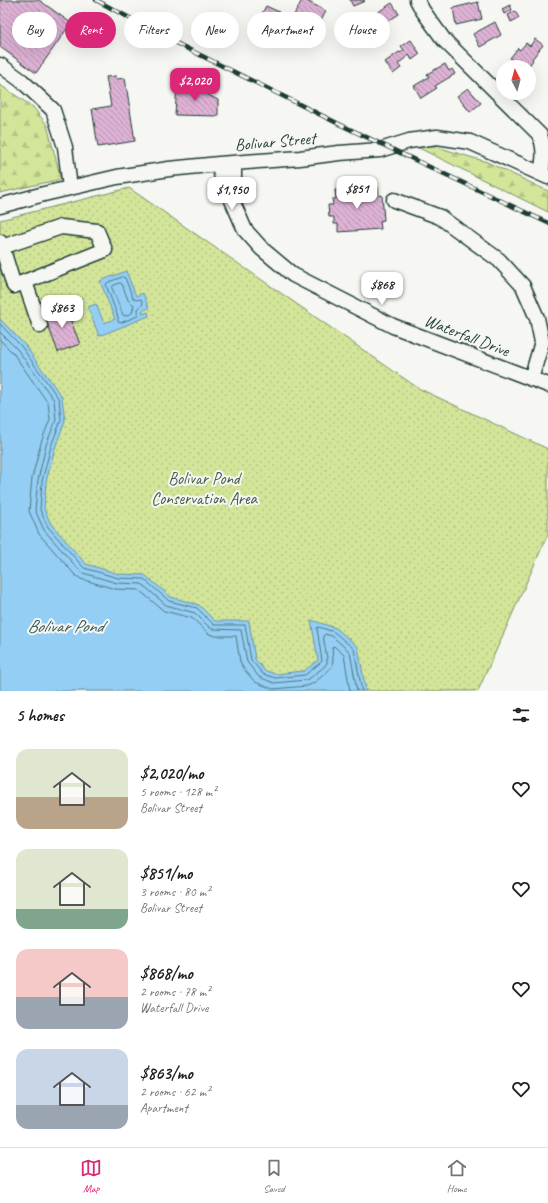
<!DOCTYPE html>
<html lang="en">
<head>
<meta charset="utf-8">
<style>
  :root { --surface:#fff; --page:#f6f6f6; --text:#202124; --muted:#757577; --line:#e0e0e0; --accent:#db2777 }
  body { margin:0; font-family:Caveat,sans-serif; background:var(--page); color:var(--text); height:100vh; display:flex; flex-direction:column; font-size:15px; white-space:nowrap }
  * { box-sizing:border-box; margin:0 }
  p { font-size:13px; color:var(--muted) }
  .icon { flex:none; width:22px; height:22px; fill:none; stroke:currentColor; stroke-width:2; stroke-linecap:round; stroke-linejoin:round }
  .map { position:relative; height:691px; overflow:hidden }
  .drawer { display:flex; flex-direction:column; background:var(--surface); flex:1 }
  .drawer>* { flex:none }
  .hud { position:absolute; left:12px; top:12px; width:524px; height:36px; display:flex; gap:8px }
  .needle { width:26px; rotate:354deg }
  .controls { position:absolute; left:496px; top:60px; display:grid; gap:8px }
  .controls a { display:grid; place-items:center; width:40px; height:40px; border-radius:50%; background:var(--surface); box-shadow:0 4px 16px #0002; font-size:20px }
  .price { position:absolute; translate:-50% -34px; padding:0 9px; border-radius:8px; background:#fff; color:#222; font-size:13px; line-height:26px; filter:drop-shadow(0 1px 2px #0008) }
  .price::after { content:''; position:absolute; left:50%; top:24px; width:12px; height:9px; margin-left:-6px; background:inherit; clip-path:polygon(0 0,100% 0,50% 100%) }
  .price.active { background:var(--accent); color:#fff }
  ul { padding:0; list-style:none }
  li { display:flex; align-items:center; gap:12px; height:100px; padding:0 16px }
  li span { display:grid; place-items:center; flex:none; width:112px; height:80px; border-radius:12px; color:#555 }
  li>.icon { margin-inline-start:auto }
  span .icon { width:48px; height:48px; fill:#fffc; stroke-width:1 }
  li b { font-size:17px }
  h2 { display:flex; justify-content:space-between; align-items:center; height:48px; padding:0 16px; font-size:17px }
  .pill { padding:0 14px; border-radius:18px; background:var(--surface); box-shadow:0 4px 16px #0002; font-size:14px; line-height:36px }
  .pill.active { background:var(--accent); color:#fff }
  .menu { display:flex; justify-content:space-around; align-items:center; height:56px; border-top:1px solid var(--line); background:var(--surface); font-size:11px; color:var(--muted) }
  .menu a { display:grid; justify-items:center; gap:2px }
  .menu .active { color:var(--accent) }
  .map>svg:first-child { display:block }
</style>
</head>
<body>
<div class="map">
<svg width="548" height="691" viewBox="0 0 548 691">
  <defs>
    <pattern id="forest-firs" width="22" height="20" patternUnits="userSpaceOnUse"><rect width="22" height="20" fill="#d3e599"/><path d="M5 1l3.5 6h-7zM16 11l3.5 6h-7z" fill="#b5c584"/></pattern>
    <pattern id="park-dots" width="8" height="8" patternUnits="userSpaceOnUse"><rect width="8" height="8" fill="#d3e599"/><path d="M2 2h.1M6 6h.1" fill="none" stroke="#b5c584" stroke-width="1.8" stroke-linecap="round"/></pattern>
    <pattern id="building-back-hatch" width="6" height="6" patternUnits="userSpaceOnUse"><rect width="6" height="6" fill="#deb2d5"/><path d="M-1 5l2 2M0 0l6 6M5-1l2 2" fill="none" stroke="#b392ae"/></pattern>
  </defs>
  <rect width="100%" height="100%" fill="#f6f6f2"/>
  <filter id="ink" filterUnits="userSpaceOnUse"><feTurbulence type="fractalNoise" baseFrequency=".025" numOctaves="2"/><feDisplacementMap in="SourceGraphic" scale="8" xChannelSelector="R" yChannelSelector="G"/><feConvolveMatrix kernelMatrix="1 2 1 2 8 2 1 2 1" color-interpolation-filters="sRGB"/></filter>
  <g filter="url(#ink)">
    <path fill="url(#forest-firs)" stroke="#799166" d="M0,85l33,22 14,18 14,54 -61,14z
      M417,147h20l50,15 61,29v21z"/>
    <path fill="url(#park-dots)" stroke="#799166" d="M129,188l289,200 130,61v85l-70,157h-478v-471z"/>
    <path fill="#94cef4" stroke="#6594a7" d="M126,271l10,25 7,-3 6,15 -7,3 1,3 5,-2 1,4 -50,20 -11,-29 8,-3 8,19 11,-4 -15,-38z
      M0,319l24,25 38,53 3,24 -10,27 -9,34 -2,27 7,15 35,40 33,10 26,1 26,22 28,8 16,16h34l6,38 9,11 11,4 29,-3 14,-11 -7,-40 25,8 22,19 8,44h-366z"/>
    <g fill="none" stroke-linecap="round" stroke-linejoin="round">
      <path stroke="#4e7781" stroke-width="1" d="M123,277l2,1 8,20 3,2 5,-1 2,5 -5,5v7l-18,7 -2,-1v-5l-12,-32 1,-2z
        M120,283l2,1 6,16 6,5 -2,8 -7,3 -2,-1 -11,-27 1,-2z
        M0,324l21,22 38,53 2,21 -10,26 -9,35 -2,29 8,17 36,41 34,10 26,1 25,22 28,7 17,17h31l6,35 12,14 12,4 30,-3 15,-12 2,-2 -5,-33 2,-1 15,5 20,17 8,42
        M0,332l17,17 37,51 2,20 -10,25 -8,35 -3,30 9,20 35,40 4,3 34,10 25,1 24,21 29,8 14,14 3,2 29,1 6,32 12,15 15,6 32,-3 4,-2 14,-11 3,-4v-5l-4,-22 2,-2 7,2 18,16 7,39
        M0,340l13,13 35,50 2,16 -9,24 -9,35 -3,33 10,23 36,41 6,4 34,10 24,1 25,21 28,7 17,16 6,2h21l4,26 3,6 12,14 18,7 34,-3 7,-3 14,-12 4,-5 1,-7 -1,-11 2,-2 10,9 6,36"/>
    </g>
    <path fill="url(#building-back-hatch)" stroke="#1f3d34" d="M0,0h39l32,23 -35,50 -36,-26z
      M302,0h3l21,11 -8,16 -24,-12z
      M350,0h14l1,1 -12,5z
      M478,2l4,17 -26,6 -3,-17z
      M392,3l7,11 -20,13 -7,-11z
      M510,5l2,5 -8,4 -2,-5z
      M266,6l13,6 -7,14 -13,-7z
      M515,11l4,7 -8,4 -3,-7z
      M495,22l6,13 -21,12 -7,-13z
      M535,39l8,6 -11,14 1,1 -5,7h-7l-11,-9 8,-10 2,2 6,-7 4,3z
      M411,40l9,14 -8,6 -3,-5 -11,9 3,4 -8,6 -8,-12 14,-10 1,1 4,-3 -3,-4z
      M445,64l4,7 3,-2 3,5 -20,12 2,2 -16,10 -7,-12 15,-9 -2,-3z
      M116,76l1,3 8,-1 10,63 -37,6 -6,-38 19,-3 -5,-29z
      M177,84h10l31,16v16l-43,-1z
      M468,88l13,15 -11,9 -13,-16z
      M378,187l1,9 3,-1 2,25 -4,1 1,8 -43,3v-8h-4v-7h-5l-1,-12h5l-1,-6h4l-1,-9z
      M65,306l15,38 -22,8 -14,-37z"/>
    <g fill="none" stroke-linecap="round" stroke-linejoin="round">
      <defs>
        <path id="minor" d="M417,0l6,11 21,29 96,95c5,15 4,23 1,38
          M0,65l22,16 31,29 12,37 5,41
          M219,164l6,29 6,5 3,-6v-29
          M231,198l14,32 17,19 31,26 100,51 155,59
          M394,200l46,17 59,43 24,26 14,32 5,24 -11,37
          M0,206l44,-12 73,-17 52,-8 50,-5 81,-6 39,-5 41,-3 29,-9 28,-4 33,5 78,35
          M0,242l2,5 12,39 91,-36 -8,-19 -36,-4 -59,20
          M25,282l15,44"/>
      </defs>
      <use href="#minor" stroke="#1f3d34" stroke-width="17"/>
      <use href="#minor" stroke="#f6f6f2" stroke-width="14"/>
      <defs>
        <path id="rail" d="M96,0l82,44 163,81 207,98"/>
      </defs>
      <use href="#rail" stroke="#1f3d34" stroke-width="4.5"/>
      <use href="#rail" stroke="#f6f6f2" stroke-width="3" stroke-dasharray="9" stroke-linecap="butt"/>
    </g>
  </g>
  <g text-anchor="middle" stroke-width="4" stroke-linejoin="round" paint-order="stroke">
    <g font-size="17" fill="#1f3d34" stroke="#f6f6f2">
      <text transform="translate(275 141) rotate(-5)" y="6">Bolivar Street</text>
      <text transform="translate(467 335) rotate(21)" y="6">Waterfall Drive</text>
    </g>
    <g font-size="17" fill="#435f48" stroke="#f6f6f2">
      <text x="204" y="484">Bolivar Pond<tspan x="204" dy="20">Conservation Area</tspan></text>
    </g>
    <g font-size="18" font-style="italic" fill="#365a5a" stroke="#f6f6f2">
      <text x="65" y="632">Bolivar Pond</text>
    </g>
  </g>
</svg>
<div class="controls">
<a><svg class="needle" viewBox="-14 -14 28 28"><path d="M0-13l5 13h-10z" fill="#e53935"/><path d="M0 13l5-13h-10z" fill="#757577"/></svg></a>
</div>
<b class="price active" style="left:195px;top:102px">$2,020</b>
<b class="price" style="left:357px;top:210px">$851</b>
<b class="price" style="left:232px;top:211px">$1,950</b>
<b class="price" style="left:382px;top:306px">$868</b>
<b class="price" style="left:62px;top:329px">$863</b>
<div class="hud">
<a class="pill">Buy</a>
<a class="pill active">Rent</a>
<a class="pill">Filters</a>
<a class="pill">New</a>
<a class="pill">Apartment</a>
<a class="pill">House</a>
</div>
</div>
<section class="drawer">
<h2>5 homes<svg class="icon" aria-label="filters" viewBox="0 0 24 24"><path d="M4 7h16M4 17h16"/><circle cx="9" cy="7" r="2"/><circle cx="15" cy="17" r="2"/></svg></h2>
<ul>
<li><span style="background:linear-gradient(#dfe7d0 60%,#b9a48a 0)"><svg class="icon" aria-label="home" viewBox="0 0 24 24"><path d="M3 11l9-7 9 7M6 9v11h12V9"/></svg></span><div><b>$2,020/mo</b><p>5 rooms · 128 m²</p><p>Bolivar Street</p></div><svg class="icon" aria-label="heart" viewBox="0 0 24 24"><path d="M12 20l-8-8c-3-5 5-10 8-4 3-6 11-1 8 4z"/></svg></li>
<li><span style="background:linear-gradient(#dfe7d0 75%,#7fa58c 0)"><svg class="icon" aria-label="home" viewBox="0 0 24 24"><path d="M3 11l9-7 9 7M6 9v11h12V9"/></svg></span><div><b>$851/mo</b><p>3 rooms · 80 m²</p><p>Bolivar Street</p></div><svg class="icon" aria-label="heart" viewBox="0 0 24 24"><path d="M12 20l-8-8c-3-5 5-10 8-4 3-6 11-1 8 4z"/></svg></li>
<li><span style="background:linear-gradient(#f6c9c9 60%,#9aa5b1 0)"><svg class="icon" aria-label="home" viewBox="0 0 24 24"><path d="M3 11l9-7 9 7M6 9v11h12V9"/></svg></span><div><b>$868/mo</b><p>2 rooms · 78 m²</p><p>Waterfall Drive</p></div><svg class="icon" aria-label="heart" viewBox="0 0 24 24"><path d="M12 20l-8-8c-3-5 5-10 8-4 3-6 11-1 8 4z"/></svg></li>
<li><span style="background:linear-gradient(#c9d6e8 70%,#9aa5b1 0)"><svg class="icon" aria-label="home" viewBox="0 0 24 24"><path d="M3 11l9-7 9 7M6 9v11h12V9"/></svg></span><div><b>$863/mo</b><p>2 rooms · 62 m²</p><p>Apartment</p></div><svg class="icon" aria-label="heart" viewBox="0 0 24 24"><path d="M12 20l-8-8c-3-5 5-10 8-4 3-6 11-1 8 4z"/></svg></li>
</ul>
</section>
<nav class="menu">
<a class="active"><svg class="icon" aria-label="map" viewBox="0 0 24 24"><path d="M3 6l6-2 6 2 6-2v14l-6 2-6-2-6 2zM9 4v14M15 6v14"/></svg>Map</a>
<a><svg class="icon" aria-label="saved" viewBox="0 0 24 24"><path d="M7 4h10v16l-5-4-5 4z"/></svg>Saved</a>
<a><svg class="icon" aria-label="home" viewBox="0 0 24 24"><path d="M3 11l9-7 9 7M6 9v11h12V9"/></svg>Home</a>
</nav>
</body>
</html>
